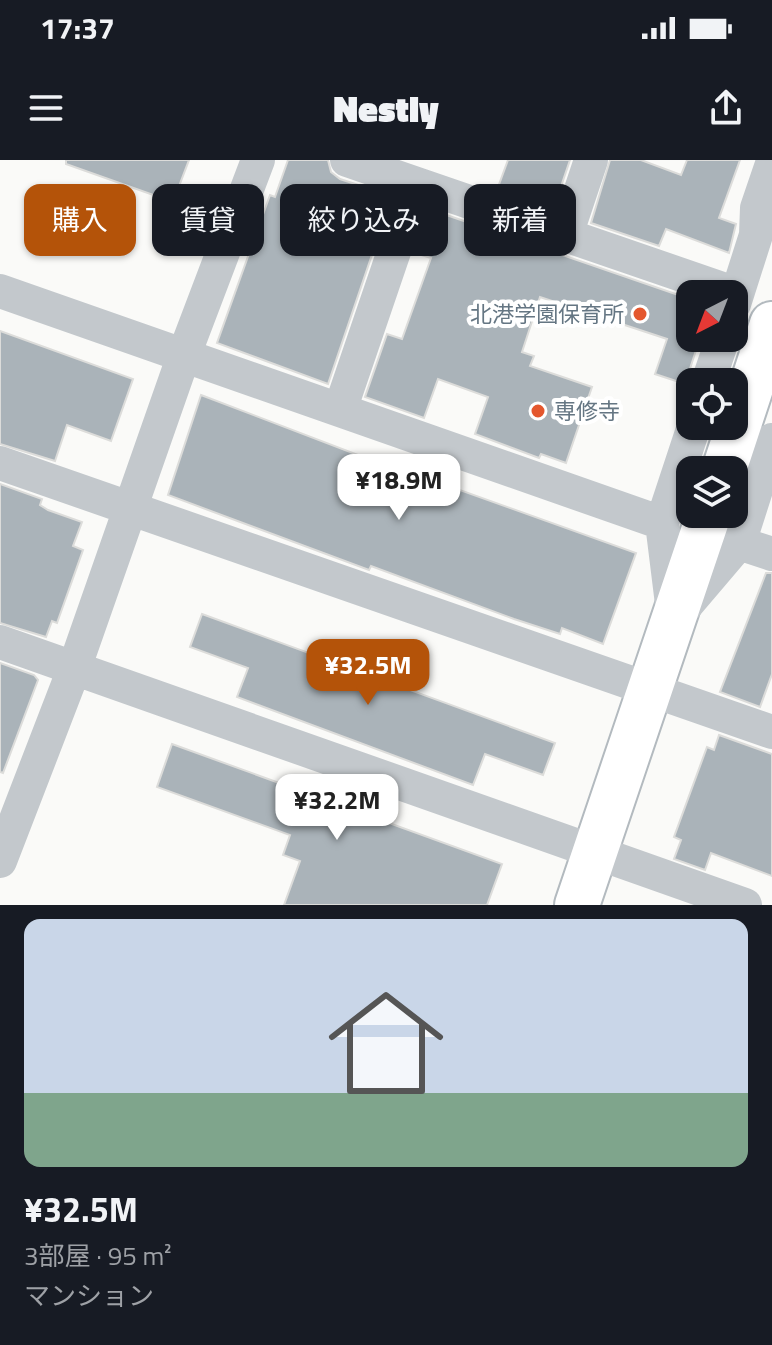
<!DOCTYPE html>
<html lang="ja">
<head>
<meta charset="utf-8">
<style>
  :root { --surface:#171b24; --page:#242831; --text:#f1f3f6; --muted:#9ea1a6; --line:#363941; --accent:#b45309 }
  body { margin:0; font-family:"Titillium Web","Noto Sans JP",sans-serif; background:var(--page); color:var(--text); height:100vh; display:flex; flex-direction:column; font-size:30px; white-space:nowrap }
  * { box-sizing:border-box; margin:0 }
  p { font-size:26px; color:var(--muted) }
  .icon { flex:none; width:44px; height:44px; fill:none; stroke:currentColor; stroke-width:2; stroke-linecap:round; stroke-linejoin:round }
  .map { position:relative; height:745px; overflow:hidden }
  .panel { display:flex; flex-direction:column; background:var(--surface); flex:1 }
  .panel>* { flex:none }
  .banner { position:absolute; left:24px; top:24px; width:724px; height:72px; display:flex; gap:16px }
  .needle { width:52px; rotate:222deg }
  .tools { position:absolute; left:676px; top:120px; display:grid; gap:16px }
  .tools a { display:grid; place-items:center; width:72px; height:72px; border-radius:16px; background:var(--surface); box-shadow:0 2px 6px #0004; font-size:40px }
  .price { position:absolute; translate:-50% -68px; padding:0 18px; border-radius:16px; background:#fff; color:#222; font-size:26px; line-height:52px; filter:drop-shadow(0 2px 4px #0008) }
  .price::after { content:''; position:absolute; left:50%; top:48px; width:24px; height:18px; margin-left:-12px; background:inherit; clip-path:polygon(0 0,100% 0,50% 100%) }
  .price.on { background:var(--accent); color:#fff }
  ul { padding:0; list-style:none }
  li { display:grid; align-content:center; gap:16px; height:424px; padding:0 24px }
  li+li { border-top:2px solid var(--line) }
  li span { display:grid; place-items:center; height:248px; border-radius:16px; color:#555 }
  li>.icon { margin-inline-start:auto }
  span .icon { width:144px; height:144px; fill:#fffc; stroke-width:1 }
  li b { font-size:34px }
  .tag { padding:0 28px; border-radius:16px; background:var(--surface); box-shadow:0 2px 6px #0004; font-size:28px; line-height:72px }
  .tag.on { background:var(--accent); color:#fff }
  .status { display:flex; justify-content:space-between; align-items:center; height:56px; padding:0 40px; background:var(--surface); direction:ltr }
  .status svg { height:22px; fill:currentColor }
  header { display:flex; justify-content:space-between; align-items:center; height:104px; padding:0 24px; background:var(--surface); font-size:36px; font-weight:800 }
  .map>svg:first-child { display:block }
</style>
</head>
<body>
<div class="status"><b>17:37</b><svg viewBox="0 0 49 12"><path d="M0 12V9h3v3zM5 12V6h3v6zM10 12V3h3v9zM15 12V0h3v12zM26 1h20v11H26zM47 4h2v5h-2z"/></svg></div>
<header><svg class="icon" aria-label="menu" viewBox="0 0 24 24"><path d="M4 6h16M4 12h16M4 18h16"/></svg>Nestly<svg class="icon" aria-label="share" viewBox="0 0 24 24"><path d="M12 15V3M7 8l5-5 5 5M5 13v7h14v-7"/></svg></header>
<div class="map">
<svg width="772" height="745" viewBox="0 0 772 745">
  <rect width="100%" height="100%" fill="#fafaf8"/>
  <path fill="#aab3b9" stroke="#dcdcda" stroke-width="2" d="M66,0h123l-16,42 -107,-38z
    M288,0h40l3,12 9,7 52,17 -64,188 -111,-41 53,-148 5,2z
    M508,0h62l-17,50 -56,-20z
    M610,0h31l40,15 6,-15h53l-21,58 17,6 -7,29 -63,-24 -7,17 -68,-23z
    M429,49l261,90v39h10l-15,46 -30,-10 12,-35 -127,-42 -18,55 12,4 -4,10 62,21 -26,76 -25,-9 -2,4 -64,-24 13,-37 -50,-18 -14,39 -59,-21 22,-63 15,5 29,-81 -16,-5z
    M0,171l133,48 -22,62 -44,-16 -12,36 -55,-17z
    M201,235l183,70 4,-9 55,19 -3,8 196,70 -33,91 -41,-16 -2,6 -46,-15 -143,-53 -2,4 -201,-75z
    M0,324l42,15 -2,6 8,5 34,12 -9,24 10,4 -26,73 -5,-2 -6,16 -46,-14z
    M766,413h6v101l-12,33 -40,-15z
    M202,454l353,129 -12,32 -58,-21 -12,31 -236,-88 11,-29 -58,-21z
    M0,503l34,12 4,5 -35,93 -3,-1z
    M719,575l53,19v122l-61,-23 -6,17 -31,-11 7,-19 -7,-3 33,-90 7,3z
    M172,584l330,120 -15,41h-203l16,-44 -17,-6 7,-20 -133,-48z"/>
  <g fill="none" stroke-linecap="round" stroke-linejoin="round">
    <defs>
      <path id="secondary" d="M724,310l48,-146
        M577,745l132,-391"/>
    </defs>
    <use href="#secondary" stroke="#b3babf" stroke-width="48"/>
    <path stroke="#c3c8cc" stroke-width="34" d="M347,0l390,134
      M566,75l25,-75
      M0,131l662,232
      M734,144l22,-69 1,-27 15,-44
      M708,222l15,-44
      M340,250l77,-226
      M0,303l772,269
      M739,383l33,11
      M682,450l57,-67 33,-103
      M673,452l-11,-89 32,-97
      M0,482l745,263
      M0,701l74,-192 110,-314 74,-195"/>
    <use href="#secondary" stroke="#fff" stroke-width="44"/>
  </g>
  <g fill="#e4572e" stroke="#fff" stroke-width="3">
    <circle cx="640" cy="154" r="8"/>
    <circle cx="538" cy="251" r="8"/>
  </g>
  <g text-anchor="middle" stroke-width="8" stroke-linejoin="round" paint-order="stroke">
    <g font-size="22" fill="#657683" stroke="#fff" text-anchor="end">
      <text x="624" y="162">北港学園保育所</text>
      <text x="554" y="259" text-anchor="start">専修寺</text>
    </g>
  </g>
</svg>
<div class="tools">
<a><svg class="needle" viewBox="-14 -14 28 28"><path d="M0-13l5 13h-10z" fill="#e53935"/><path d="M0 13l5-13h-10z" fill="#9ea1a6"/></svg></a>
<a><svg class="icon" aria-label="locate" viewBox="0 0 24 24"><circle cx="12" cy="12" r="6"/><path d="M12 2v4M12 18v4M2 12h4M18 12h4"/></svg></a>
<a><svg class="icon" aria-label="layers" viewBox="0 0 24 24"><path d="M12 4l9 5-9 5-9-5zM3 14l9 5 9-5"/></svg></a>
</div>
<b class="price" style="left:399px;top:362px">¥18.9M</b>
<b class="price on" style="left:368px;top:547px">¥32.5M</b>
<b class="price" style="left:337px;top:682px">¥32.2M</b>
<div class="banner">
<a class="tag on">購入</a>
<a class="tag">賃貸</a>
<a class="tag">絞り込み</a>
<a class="tag">新着</a>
</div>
</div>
<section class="panel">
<ul>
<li><span style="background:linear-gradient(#c9d6e8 70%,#7fa58c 0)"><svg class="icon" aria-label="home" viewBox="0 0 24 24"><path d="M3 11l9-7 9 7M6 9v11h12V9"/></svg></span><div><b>¥32.5M</b><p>3部屋 · 95 m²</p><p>マンション</p></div></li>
</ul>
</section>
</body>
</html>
